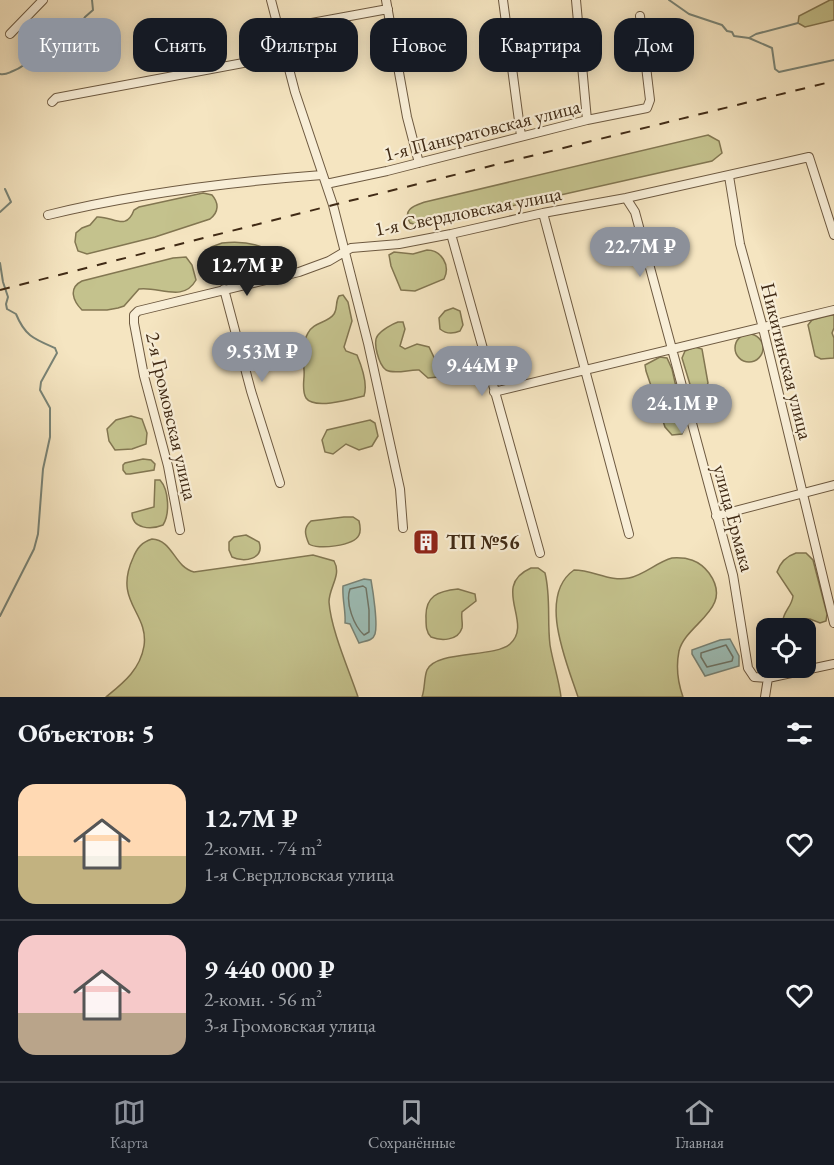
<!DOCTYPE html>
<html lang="ru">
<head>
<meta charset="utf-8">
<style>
  :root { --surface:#171b24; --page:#20242c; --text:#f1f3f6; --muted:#9ea1a6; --line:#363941; --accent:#8c9099 }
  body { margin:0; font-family:"EB Garamond",serif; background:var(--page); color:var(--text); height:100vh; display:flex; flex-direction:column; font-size:22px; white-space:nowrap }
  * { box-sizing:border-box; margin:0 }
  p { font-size:20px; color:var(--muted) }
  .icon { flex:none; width:33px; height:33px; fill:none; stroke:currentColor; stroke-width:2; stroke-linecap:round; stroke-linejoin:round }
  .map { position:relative; height:697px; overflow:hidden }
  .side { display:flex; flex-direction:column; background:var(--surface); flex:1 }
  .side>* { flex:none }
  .hud { position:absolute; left:18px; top:18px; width:798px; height:54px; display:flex; gap:12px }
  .fabs { position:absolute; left:756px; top:618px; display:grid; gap:12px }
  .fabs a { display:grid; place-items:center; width:60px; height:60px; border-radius:12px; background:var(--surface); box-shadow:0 3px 15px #0003; font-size:30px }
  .price { position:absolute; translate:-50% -51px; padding:0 14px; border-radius:21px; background:var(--accent); color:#fff; font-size:20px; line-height:39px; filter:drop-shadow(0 2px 3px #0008) }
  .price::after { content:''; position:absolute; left:50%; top:36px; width:18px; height:14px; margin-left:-9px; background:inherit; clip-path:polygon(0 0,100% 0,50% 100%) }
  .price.current { background:#222; color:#fff }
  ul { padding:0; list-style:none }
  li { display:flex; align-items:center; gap:18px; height:150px; padding:0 18px }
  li+li { border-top:2px solid var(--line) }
  li span { display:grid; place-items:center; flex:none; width:168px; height:120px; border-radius:18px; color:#555 }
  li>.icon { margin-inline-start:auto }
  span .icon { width:72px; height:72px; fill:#fffc; stroke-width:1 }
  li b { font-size:26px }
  h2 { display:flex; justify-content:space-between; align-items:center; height:72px; padding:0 18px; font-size:26px }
  .pill { padding:0 21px; border-radius:18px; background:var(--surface); box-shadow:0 3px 15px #0003; font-size:21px; line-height:54px }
  .pill.current { background:var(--accent); color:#fff }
  .menu { display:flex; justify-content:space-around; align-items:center; height:84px; border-top:2px solid var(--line); background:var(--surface); font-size:16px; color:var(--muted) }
  .menu a { display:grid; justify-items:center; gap:3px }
  .menu .current { color:var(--accent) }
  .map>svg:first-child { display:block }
</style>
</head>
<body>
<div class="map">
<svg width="834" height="697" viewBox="0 0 834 697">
  <rect width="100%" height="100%" fill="#f5e5c1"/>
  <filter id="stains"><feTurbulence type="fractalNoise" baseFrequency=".00333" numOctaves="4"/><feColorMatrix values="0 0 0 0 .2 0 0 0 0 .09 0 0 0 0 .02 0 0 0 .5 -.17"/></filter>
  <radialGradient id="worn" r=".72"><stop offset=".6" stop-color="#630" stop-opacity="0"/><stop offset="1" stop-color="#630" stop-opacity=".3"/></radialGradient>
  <path fill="#c4c28d" stroke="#827651" stroke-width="1.5" d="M830,0h4v20l-29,7 -7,-4 1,-7z
    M708,135l11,6 3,12 -10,8 -290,65 -12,-3c-8,-14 4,-17 15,-21z
    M203,193l9,2c7,8 7,17 -2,24l-55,18 -68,17 -9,-3 -3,-9 1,-9 6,-5 8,-3 7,-8c16,-1 29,15 37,-7l5,-3z
    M222,243c18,-2 38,0 53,11l1,10 -7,6c-8,0 -13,-3 -20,-4 -12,-1 -47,10 -38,-19z
    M427,250c14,0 24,15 17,29l-29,12 -14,-1 -10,-24 -2,-11 5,-3 19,2z
    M186,257l6,8 4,15c-13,23 -37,6 -57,9l-15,17 -6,2 -11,2h-25c-9,-9 -14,-22 0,-29l91,-23z
    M343,295l5,7 4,19 -8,26 2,4 11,4c5,12 11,29 7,41 -12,3 -50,14 -58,2 -5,-9 -1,-19 -2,-28 -1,-12 -2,-27 4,-37 5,-11 20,-10 26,-19 4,-6 1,-12 5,-18z
    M453,308l7,3 3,14 -3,6c-7,3 -14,3 -20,-2l-1,-11 6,-7z
    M828,315h6v13l-2,5 2,5v20l-13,1 -6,-3 -7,-31 4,-5z
    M398,322h5l2,7 -5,17 5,3 12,-5 12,3 10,21 -1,9 -10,1 -9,-8c-9,-1 -24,5 -33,0 -7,-5 -14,-28 -8,-35 4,-5 14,-11 20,-13z
    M735 348a14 14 0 1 1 28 0a14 14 0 1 1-28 0Z
    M695,347l7,2 6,34 -3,7 -6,3 -7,-2 -10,-33 3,-7z
    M660,357l7,1 5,11 13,58 -3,7 -10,1 -7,-8 -19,-56 -1,-6z
    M131,416l11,3 5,14 -1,11 -14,5 -17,1 -6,-9 -2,-12 9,-9z
    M370,420l5,3 3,13 -6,10 -13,4 -13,-6 -13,10 -8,-2 -3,-12 5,-10z
    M143,459l8,1 4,4 -1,6 -24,4h-4l-3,-4v-5l2,-2z
    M155,480h5c9,10 10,34 3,45 -12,5 -31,4 -31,-12l22,-6z
    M344,517h9l6,4c1,4 2,10 0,14 -5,11 -42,15 -50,9 -4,-9 -6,-16 2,-23z
    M246,535l13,7c6,17 -15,21 -27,15l-3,-7v-8l5,-5z
    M152,539c21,1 22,28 42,33l119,-17 21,6c8,14 -5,26 -5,41 2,28 20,68 29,95h-252c17,-14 34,-27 38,-51 5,-34 -31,-44 -11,-88 4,-10 9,-16 19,-19z
    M796,553h10l7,7 14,54 -1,7 -6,2 -10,-4h-6l-17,5 -4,-4c1,-9 9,-14 10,-24l-16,-24c3,-9 10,-16 19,-19z
    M672,558c15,-1 27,2 37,15 26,36 -23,50 -30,78 -3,15 -1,32 4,46h-105c-11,-34 -41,-101 -4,-127 19,0 36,12 55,8 15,-3 28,-16 43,-20z
    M531,568h7l7,5c6,24 2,48 5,72 3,18 9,35 11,52h-139c3,-8 2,-20 5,-27 9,-20 67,-12 83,-26 24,-21 -20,-58 21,-76z
    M458,589l17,5 1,7 -14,11c-1,6 1,11 0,16 -4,13 -21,13 -31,9 -5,-5 -5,-11 -5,-19 -1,-22 12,-27 32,-29z"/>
  <path fill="#9dbeb7" stroke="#788376" stroke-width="1.5" d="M364,579l7,1c2,11 7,44 4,54 -2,7 -10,7 -16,9l-9,-19 -5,-1c1,-12 -3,-24 -2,-37z
    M730,639l9,17v10l-34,10 -13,-22v-4l28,-10z"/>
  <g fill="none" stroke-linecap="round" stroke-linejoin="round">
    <path stroke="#6e7466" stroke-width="1.5" d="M363,586l3,2 3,22v22l-5,3c-10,-9 -19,-32 -14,-46z
      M726,645l7,12 -1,4 -25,6 -6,-10v-4z"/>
    <path stroke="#788376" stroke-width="2" d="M669,0l20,14 33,11 5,6 5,1 2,4 15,2 23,10 3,21 4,3 55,-12
      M749,38l7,-4 42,-11
      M0,74c6,1 8,-1 13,-3 27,-11 23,-32 40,-51l9,-1 11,8 6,-1 6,-9 8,-7 -1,-10
      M0,212l11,-10 -6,-13
      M0,263l3,19 5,15 -2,7 1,5 9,5c9,22 18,25 39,34l2,5 -16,29 -1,8 10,18v29l-7,32 -5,65 -4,15 -34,67"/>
    <defs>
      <path id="street" d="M271,0l24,92 38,113 35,138 32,146 3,39
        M386,0l21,117 12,46
        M503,0l18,136
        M576,0l11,120
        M279,29l109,-20
        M10,34l33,-34
        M52,102l4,-4 203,-38 25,-7
        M729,176l11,68 23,84 71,295
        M326,184l61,-13 200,-51 60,-12 3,-8 -10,-84
        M626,198l9,14 98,363 15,93 6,9 14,1 -3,19
        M543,213l86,321
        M48,215c89,-22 182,-33 274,-40
        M451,234l89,319
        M224,289l27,102 29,92
        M494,392l340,-82
        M716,516l118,-31
        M180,530l-12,-64 -24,-90 -10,-53v-8l4,-4 161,-39 30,-11 22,-13 48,-4 52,-10 92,-21 83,-15 183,-41 25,78
        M768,678l66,-14"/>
    </defs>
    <use href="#street" stroke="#6d5940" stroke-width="10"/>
    <use href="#street" stroke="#f8eed7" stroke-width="8"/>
    <path stroke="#402a15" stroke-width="2" stroke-dasharray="10 10" stroke-linecap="butt" d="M0,290l333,-85 501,-124"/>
  </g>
  <defs>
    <symbol id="building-square" viewBox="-11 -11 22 22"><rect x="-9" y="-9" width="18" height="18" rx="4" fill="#8f2418" stroke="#f8eed7"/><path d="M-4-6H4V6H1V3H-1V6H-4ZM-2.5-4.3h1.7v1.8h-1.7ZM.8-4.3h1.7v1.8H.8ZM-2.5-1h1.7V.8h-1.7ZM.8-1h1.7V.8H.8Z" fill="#fff"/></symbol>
  </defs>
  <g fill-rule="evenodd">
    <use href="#building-square" x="411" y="527" width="30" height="30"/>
  </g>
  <g text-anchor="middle" stroke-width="4.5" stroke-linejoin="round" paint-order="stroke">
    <g font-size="20" fill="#402a15" stroke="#f8eed7">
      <text transform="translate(482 130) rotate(-14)" y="7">1-я Панкратовская улица</text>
      <text transform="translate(468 211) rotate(-11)" y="7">1-я Свердловская улица</text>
      <text transform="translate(787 361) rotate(76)" y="7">Никитинская улица</text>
      <text transform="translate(172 416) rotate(77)" y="7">2-я Громовская улица</text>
      <text transform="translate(734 518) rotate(75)" y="7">улица Ермака</text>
    </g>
    <g font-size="20" font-weight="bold" fill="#402a15" stroke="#f8eed7" text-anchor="start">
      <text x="446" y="549">ТП №56</text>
    </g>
  </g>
  <rect width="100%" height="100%" filter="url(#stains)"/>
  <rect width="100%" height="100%" fill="url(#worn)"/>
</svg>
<div class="fabs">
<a><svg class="icon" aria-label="locate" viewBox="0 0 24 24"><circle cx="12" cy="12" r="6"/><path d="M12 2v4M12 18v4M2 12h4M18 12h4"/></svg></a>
</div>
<b class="price" style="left:640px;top:278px">22.7M ₽</b>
<b class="price current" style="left:247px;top:297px">12.7M ₽</b>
<b class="price" style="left:262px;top:383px">9.53M ₽</b>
<b class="price" style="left:482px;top:397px">9.44M ₽</b>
<b class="price" style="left:682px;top:435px">24.1M ₽</b>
<div class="hud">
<a class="pill current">Купить</a>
<a class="pill">Снять</a>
<a class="pill">Фильтры</a>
<a class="pill">Новое</a>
<a class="pill">Квартира</a>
<a class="pill">Дом</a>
</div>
</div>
<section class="side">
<h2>Объектов: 5<svg class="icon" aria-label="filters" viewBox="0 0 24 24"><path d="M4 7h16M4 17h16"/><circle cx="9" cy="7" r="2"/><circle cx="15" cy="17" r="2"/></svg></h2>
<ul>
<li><span style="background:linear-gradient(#ffd9b3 60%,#c2b280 0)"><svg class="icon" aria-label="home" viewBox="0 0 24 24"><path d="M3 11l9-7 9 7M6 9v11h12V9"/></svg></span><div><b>12.7M ₽</b><p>2-комн. · 74 m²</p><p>1-я Свердловская улица</p></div><svg class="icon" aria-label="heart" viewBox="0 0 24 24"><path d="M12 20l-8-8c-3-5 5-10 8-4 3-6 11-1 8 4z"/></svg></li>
<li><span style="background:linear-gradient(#f6c9c9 65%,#b9a48a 0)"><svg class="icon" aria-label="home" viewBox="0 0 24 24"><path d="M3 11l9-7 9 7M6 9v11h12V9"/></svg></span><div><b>9 440 000 ₽</b><p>2-комн. · 56 m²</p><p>3-я Громовская улица</p></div><svg class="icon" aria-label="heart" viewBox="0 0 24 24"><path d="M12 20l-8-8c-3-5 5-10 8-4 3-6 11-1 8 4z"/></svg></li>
</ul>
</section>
<nav class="menu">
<a class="current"><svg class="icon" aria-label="map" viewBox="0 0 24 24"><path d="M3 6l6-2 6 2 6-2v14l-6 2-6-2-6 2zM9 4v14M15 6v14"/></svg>Карта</a>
<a><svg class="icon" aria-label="saved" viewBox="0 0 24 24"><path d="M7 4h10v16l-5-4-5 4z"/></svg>Сохранённые</a>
<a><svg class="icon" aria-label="home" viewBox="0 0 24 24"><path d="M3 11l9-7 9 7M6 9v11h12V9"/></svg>Главная</a>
</nav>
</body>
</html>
